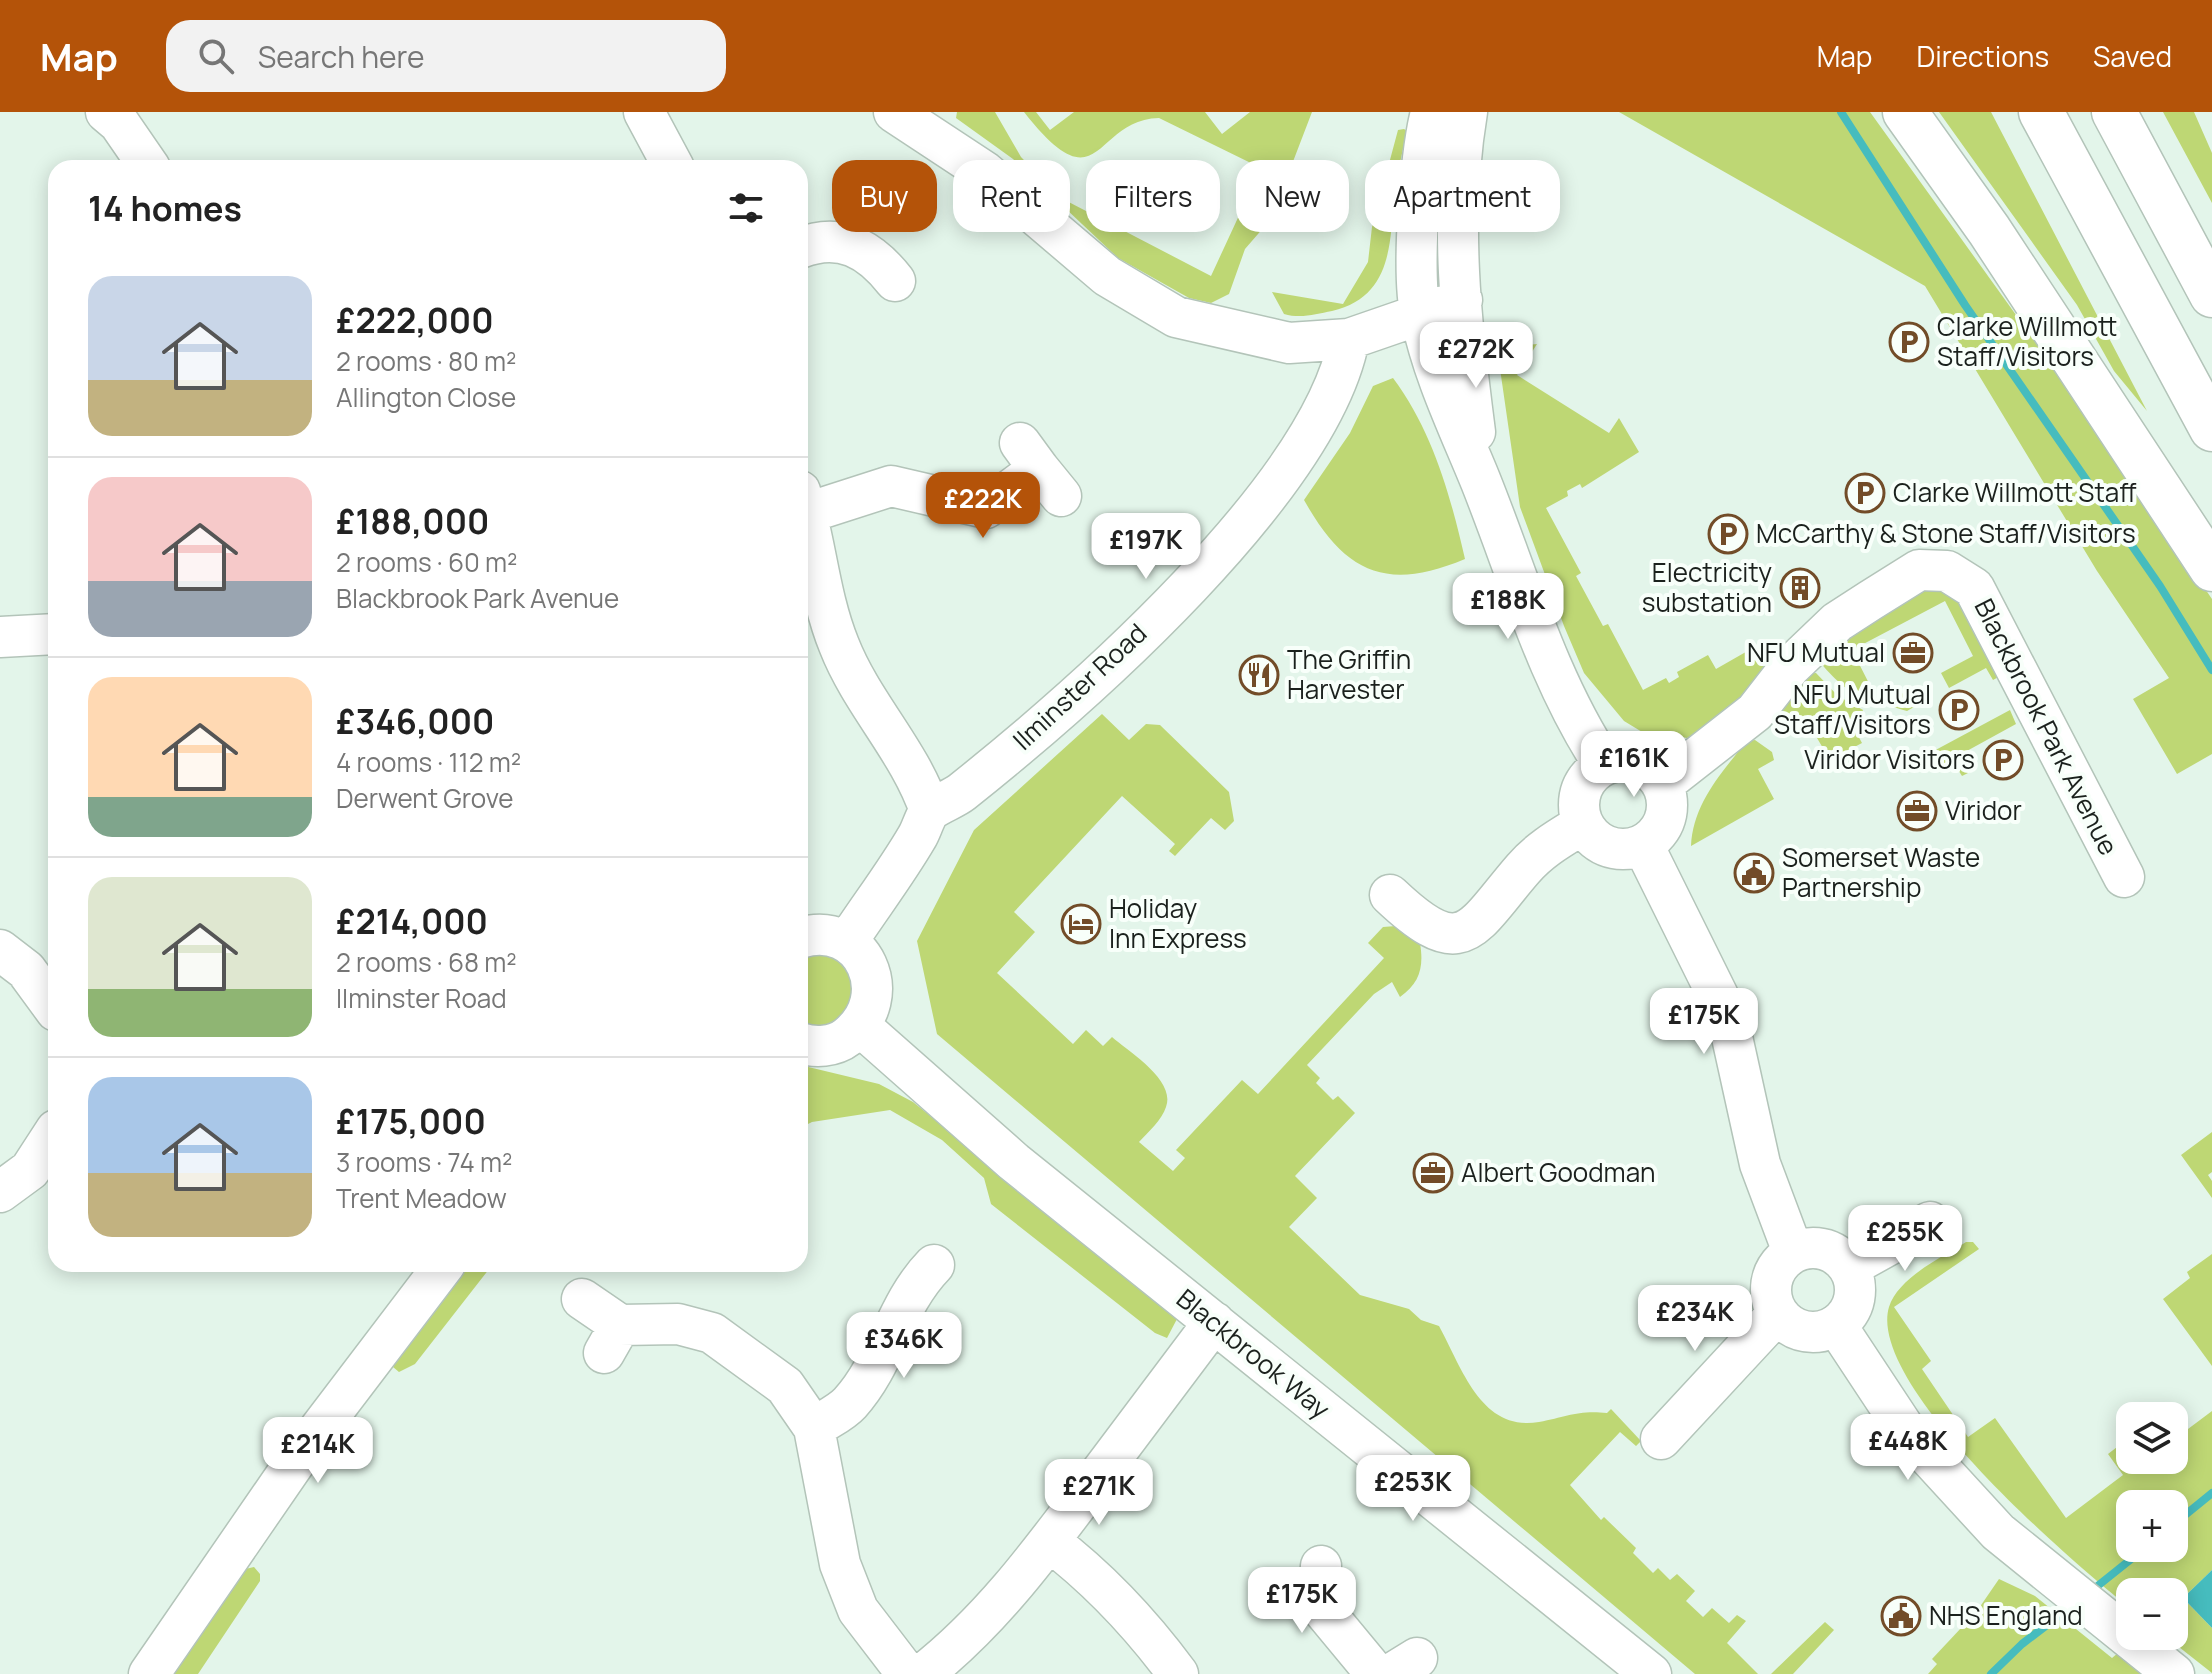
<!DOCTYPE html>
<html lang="en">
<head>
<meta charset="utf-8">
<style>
  :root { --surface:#fff; --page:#f2f2f2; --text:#222; --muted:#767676; --line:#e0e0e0; --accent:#b45309 }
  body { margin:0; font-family:Manrope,sans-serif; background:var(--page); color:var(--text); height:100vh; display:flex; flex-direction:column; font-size:30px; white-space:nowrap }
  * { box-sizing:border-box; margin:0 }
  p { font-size:26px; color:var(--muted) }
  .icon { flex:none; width:44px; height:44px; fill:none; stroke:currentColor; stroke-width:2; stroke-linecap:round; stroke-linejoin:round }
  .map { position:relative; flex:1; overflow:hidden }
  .side { position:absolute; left:48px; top:48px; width:760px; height:1112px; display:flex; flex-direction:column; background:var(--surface); border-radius:24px; box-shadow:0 4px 20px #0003 }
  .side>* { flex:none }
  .banner { position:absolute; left:832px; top:48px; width:760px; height:72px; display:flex; gap:16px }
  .fabs { position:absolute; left:2116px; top:1290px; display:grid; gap:16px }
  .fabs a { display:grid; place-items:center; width:72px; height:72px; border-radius:16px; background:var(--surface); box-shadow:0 4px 20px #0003; font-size:40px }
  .price { position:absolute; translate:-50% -68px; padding:0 18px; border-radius:16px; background:#fff; color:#222; font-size:26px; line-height:52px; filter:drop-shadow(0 2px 4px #0008) }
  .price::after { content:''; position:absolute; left:50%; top:48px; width:24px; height:18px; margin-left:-12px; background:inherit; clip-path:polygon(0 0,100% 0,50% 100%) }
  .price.selected { background:var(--accent); color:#fff }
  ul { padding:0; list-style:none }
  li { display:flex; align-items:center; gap:24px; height:200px; padding:0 40px }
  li+li { border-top:2px solid var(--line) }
  li span { display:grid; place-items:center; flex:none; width:224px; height:160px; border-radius:24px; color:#555 }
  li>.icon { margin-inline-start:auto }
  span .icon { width:96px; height:96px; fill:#fffc; stroke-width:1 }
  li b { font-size:34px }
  h2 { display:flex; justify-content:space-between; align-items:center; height:96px; padding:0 40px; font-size:34px }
  .pill { padding:0 28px; border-radius:24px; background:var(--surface); box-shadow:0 4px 20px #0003; font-size:28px; line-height:72px }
  .pill.selected { background:var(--accent); color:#fff }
  header { display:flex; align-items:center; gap:48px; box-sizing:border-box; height:112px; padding:0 40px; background:var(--accent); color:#fff }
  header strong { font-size:38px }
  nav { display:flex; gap:44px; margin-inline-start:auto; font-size:28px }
  .search { width:560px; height:72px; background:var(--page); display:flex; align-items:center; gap:20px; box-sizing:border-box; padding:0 28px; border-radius:24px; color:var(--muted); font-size:30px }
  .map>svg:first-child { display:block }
</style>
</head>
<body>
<header>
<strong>Map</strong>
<div class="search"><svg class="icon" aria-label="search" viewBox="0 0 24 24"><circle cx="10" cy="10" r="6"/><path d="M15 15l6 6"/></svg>Search here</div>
<nav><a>Map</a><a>Directions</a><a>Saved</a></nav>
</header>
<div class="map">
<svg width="2212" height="1562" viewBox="0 0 2212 1562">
  <rect width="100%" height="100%" fill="#e3f5ea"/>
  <path fill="#bed774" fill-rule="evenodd" d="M957,0h38l26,45 40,41 150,78 50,-108 -102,-50c-66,1 -58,92 -135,-6h12l14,18 24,-18h131l17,22 28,-22h62l-41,107 -26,30 -16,45 -18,9 -22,-5 -71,-40 -105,-99 -57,-41z
    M1619,0h251l172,239 170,248v155l-35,20 -44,-75 36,-21 -72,-107 -172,-285z
    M1939,0h52l156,299 -33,-40 -37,-66z
    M2163,0h31l18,41v50z
    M1404,17l3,2c-5,22 -10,44 -13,67 -4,48 -3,99 -62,113 -16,3 -31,8 -48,3l-12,-22 71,12 25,-42 4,-35 26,-97z
    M1537,232l-20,31 92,58 10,-15 20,34 -57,36 -2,-4 -13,7 1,5 -22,12 35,65 -5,3 27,50 5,-2 35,66 23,-12 3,5 10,-6 -2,-5 31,-17 8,14 42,-24c4,7 10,15 9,24 -3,23 -59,59 -80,69l-11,-2 -19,5 -33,-20 -40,-48 -20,-47 -44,-119 -23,-159z
    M1393,266c40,54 57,116 72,181 -79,33 -120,14 -161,-59l46,-67 23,-47z
    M1925,473l35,8 44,81 -11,6 -7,-12 -37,20 -8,-15 32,-17 -28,-55 -93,49 28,55 33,-17 8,15 -14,8c-48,-15 -55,-11 -89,-51l28,-26z
    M1816,561l22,23 25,14 -7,22 6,11 -32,17 -26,-44 -15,8 -8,-18 24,-32z
    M2010,598l6,14 -51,28 9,18 -12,6 -10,-16 -14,7 -8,-14z
    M1102,602l27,26 17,-16 14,1 69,67 5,29 -9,9 -14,-12 -36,38 -6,-5 6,-7 -53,-48 -108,116 21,20 -38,41 76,71 13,-14 17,16 9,-9c17,15 64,43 54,70 -4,13 -18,25 -27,35l34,29 12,-13 -9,-8 66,-70 16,14 126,-136 -16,-15 15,-16 13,-1 24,17c4,24 0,40 -20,54l-8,-15 -18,12 -67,71 13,13 -4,5 17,17 5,-4 17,17 -60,63 22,22 -28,29 71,68 49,14 12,11 18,6c23,42 42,106 100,96 28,-5 38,-12 68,-9l4,-4 30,32 -5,5 -16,-14 -50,53 31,35 3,-3 32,31 -3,5 20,20 5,-5 12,12 7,-6 18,17 -9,10 17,16 9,-9 17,15 8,-8 9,6 -19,22 31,31h-63l-758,-640 -20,-93 57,-111z
    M1755,628l17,12 2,8 -16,9 16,30 -83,47c2,-42 30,-73 56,-105z
    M803,843h30l21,22 -2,31 -24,19 -28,-3z
    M800,953l79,19 34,18 249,199 15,18 -10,19 -12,-5 -164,-129 -7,-26 -42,-38 -52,-30 -78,12 -12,6z
    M2212,1020v40l-4,3 4,6v17l-31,-43z
    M1966,1130h7l6,7 -85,58 37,54 -9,8 46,68 27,-19 71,100 57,-43 -15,-21 22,-17v23h44v-24l2,2 36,-27v159l-29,28 29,30v45l-47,-37h9v-44h-44v16c-57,-45 -264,-223 -241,-301 9,-29 53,-50 77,-65zM2130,1392h44v44h-44z
    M2212,1142v112l-49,-67 27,-21 -3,-6z
    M465,1152h28l-78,100 -16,8 -6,-5 6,-17z
    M254,1455l6,7v7l-62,93h-26l69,-104z
    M1999,1467l36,17 77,62 6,-5 26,21h-216l9,-10 -5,-5 45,-48z
    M1825,1510l9,8 -41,44h-22z"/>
  <path fill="#46bcbe" d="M2212,1458v58l-29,-30z"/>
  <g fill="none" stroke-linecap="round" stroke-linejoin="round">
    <path stroke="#46bcbe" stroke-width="8" d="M1841,0l124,193 195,281 52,84
      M2174,1412l38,-31
      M2090,1480l55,-44
      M1991,1562l31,-30 51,-39"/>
    <defs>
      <path id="minor" d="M106,0l13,11 31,45
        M644,0l30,56
        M894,0l91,60 122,104 69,41 113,26 60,-4 113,-39
        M1431,0c-11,44 -20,161 -10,205 12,58 38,111 60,165 38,95 66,197 123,283
        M1467,0c-18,107 -6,213 8,320
        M800,136c40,-16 70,1 95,33
        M1039,357l22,27
        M800,379c16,50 19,105 39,154 23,59 71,106 91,166
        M807,401l84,-27 95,22 53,-39 -19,-26
        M0,525l56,-3
        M1579 693a44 44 0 1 1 88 0a44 44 0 1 1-88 0Z
        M1663,672l92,-72 35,-45 47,-45 34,-22 48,-30 28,1 27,17 150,289
        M1643,733l75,151 14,41 28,127 33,88
        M1390,783c74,70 81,34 133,-26 17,-20 39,-32 60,-45
        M800,826c63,-20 99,59 47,99 -13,10 -32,11 -47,6
        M847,830c23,-35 49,-69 70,-105 5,-8 8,-22 14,-27 9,-7 22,-11 31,-18 118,-94 359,-304 387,-453
        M0,838l26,20 30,41
        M860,914l154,136 637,512
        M0,1080l30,-22 26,-40
        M1771 1178a42 42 0 1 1 84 0a42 42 0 1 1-84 0Z
        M1849,1155l81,-45
        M582,1187l38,26
        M1836,1213l72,109 90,98 176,142
        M604,1241l16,-28 58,-1 34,9 73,53 29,42 26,136 18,46 49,64
        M814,1316c11,-8 27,-15 36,-25 37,-41 45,-98 84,-138
        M1661,1327l116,-125
        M1049,1429c50,38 92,83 129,133
        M1321,1454l-3,38 58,70
        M149,1562l153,-222 143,-188
        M923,1562c68,-53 119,-123 170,-191 40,-54 81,-107 121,-161
        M1391,1562l26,-16"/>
      <path id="highway" d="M1905,0l84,118 223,339
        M2041,0l171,317
        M2114,0l98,183"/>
    </defs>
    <use href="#minor" stroke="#b3c4b9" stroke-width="43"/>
    <use href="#highway" stroke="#b3c4b9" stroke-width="47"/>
    <use href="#minor" stroke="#fff" stroke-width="40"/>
    <use href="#highway" stroke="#fff" stroke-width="44"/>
  </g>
  <defs>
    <symbol id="parking-ring" viewBox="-11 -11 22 22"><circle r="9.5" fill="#f8fffa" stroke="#724c28" stroke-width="1.5"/><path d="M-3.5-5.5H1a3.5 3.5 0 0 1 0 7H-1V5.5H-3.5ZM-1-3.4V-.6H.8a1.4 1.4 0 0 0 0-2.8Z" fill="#724c28"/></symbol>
    <symbol id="building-ring" viewBox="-11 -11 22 22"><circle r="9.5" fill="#f8fffa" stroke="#724c28" stroke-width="1.5"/><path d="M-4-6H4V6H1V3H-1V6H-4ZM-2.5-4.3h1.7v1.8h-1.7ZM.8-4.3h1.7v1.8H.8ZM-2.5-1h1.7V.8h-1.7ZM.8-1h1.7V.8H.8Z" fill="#724c28"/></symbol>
    <symbol id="office-ring" viewBox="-11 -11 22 22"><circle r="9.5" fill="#f8fffa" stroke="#724c28" stroke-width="1.5"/><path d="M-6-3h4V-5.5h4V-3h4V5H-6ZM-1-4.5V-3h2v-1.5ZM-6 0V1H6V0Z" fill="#724c28"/></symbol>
    <symbol id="restaurant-ring" viewBox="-11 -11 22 22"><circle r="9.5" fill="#f8fffa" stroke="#724c28" stroke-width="1.5"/><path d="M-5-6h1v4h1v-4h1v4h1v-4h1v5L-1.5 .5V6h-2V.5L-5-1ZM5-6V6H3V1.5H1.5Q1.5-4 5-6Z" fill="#724c28"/></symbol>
    <symbol id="civic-ring" viewBox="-11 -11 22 22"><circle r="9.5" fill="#f8fffa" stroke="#724c28" stroke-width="1.5"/><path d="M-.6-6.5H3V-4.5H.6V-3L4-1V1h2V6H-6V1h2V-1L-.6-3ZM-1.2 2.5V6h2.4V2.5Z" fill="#724c28"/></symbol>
    <symbol id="hotel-ring" viewBox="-11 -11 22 22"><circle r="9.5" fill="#f8fffa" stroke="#724c28" stroke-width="1.5"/><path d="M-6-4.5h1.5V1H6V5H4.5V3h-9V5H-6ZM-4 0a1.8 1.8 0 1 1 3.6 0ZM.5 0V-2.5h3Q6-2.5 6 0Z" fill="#724c28"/></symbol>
  </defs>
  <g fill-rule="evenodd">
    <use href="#parking-ring" x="1887" y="208" width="44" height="44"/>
    <use href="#parking-ring" x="1843" y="359" width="44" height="44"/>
    <use href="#parking-ring" x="1706" y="400" width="44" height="44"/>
    <use href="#building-ring" x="1778" y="454" width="44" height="44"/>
    <use href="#office-ring" x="1891" y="519" width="44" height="44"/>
    <use href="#restaurant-ring" x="1237" y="541" width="44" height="44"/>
    <use href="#parking-ring" x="1937" y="576" width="44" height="44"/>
    <use href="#parking-ring" x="1981" y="626" width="44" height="44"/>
    <use href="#office-ring" x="1895" y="677" width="44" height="44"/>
    <use href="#civic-ring" x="1732" y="739" width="44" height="44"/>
    <use href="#hotel-ring" x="1059" y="790" width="44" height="44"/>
    <use href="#office-ring" x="1411" y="1039" width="44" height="44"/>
    <use href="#civic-ring" x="1879" y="1482" width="44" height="44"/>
  </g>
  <g text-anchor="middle" stroke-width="8" stroke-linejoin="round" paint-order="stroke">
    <g font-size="26" fill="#1b211d" stroke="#f8fffa" text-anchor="start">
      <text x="1937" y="224">Clarke Willmott<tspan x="1937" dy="30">Staff/Visitors</tspan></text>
      <text x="1893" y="390">Clarke Willmott Staff</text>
      <text x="1756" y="431">McCarthy &amp; Stone Staff/Visitors</text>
      <text x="1772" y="470" text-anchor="end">Electricity<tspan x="1772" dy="30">substation</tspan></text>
      <text x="1885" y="550" text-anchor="end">NFU Mutual</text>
      <text x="1287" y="557">The Griffin<tspan x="1287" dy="30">Harvester</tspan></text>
      <text x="1931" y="592" text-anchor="end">NFU Mutual<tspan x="1931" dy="30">Staff/Visitors</tspan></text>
      <text x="1975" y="657" text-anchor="end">Viridor Visitors</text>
      <text x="1945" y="708">Viridor</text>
      <text x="1782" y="755">Somerset Waste<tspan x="1782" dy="30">Partnership</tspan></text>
      <text x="1109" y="806">Holiday<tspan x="1109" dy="30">Inn Express</tspan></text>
      <text x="1461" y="1070">Albert Goodman</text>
      <text x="1929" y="1513">NHS England</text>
    </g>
    <g font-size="26" fill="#1b211d" stroke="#f8fffa">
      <text transform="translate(1080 575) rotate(-43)" y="9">Ilminster Road</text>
      <text transform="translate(2046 615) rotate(63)" y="9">Blackbrook Park Avenue</text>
      <text transform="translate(1253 1242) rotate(39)" y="9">Blackbrook Way</text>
    </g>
  </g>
</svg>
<div class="fabs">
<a><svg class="icon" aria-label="layers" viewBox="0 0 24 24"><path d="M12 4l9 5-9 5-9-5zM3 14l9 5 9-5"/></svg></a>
<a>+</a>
<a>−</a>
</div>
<b class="price" style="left:1476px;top:278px">£272K</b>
<b class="price selected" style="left:983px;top:428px">£222K</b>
<b class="price" style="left:1146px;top:469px">£197K</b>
<b class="price" style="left:1508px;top:529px">£188K</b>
<b class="price" style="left:1634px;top:687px">£161K</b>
<b class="price" style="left:1704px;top:944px">£175K</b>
<b class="price" style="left:1905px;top:1161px">£255K</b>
<b class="price" style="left:1695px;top:1241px">£234K</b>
<b class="price" style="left:904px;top:1268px">£346K</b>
<b class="price" style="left:1908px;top:1370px">£448K</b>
<b class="price" style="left:318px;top:1373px">£214K</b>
<b class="price" style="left:1413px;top:1411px">£253K</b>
<b class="price" style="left:1099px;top:1415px">£271K</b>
<b class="price" style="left:1302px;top:1523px">£175K</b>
<div class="banner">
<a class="pill selected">Buy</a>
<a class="pill">Rent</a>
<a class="pill">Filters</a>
<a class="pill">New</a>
<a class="pill">Apartment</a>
</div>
<section class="side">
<h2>14 homes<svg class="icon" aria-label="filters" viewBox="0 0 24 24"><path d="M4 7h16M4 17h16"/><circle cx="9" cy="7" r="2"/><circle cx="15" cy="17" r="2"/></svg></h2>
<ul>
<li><span style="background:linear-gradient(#c9d6e8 65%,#c2b280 0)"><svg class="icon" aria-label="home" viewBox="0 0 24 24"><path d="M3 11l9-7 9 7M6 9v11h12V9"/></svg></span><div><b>£222,000</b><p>2 rooms · 80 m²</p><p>Allington Close</p></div></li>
<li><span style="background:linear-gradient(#f6c9c9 65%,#9aa5b1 0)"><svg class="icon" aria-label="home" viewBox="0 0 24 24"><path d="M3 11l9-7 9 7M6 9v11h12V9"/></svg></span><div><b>£188,000</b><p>2 rooms · 60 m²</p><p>Blackbrook Park Avenue</p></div></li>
<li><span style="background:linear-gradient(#ffd9b3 75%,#7fa58c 0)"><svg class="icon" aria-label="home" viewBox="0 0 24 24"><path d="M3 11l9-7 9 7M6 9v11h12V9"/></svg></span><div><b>£346,000</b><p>4 rooms · 112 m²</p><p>Derwent Grove</p></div></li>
<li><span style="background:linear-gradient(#dfe7d0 70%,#8fb573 0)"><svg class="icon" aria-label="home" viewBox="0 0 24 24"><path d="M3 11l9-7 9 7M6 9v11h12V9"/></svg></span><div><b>£214,000</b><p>2 rooms · 68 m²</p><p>Ilminster Road</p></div></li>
<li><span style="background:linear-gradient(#a9c7e8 60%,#c2b280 0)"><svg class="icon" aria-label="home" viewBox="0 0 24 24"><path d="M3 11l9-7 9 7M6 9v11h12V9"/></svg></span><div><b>£175,000</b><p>3 rooms · 74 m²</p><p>Trent Meadow</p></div></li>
</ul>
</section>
</div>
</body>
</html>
